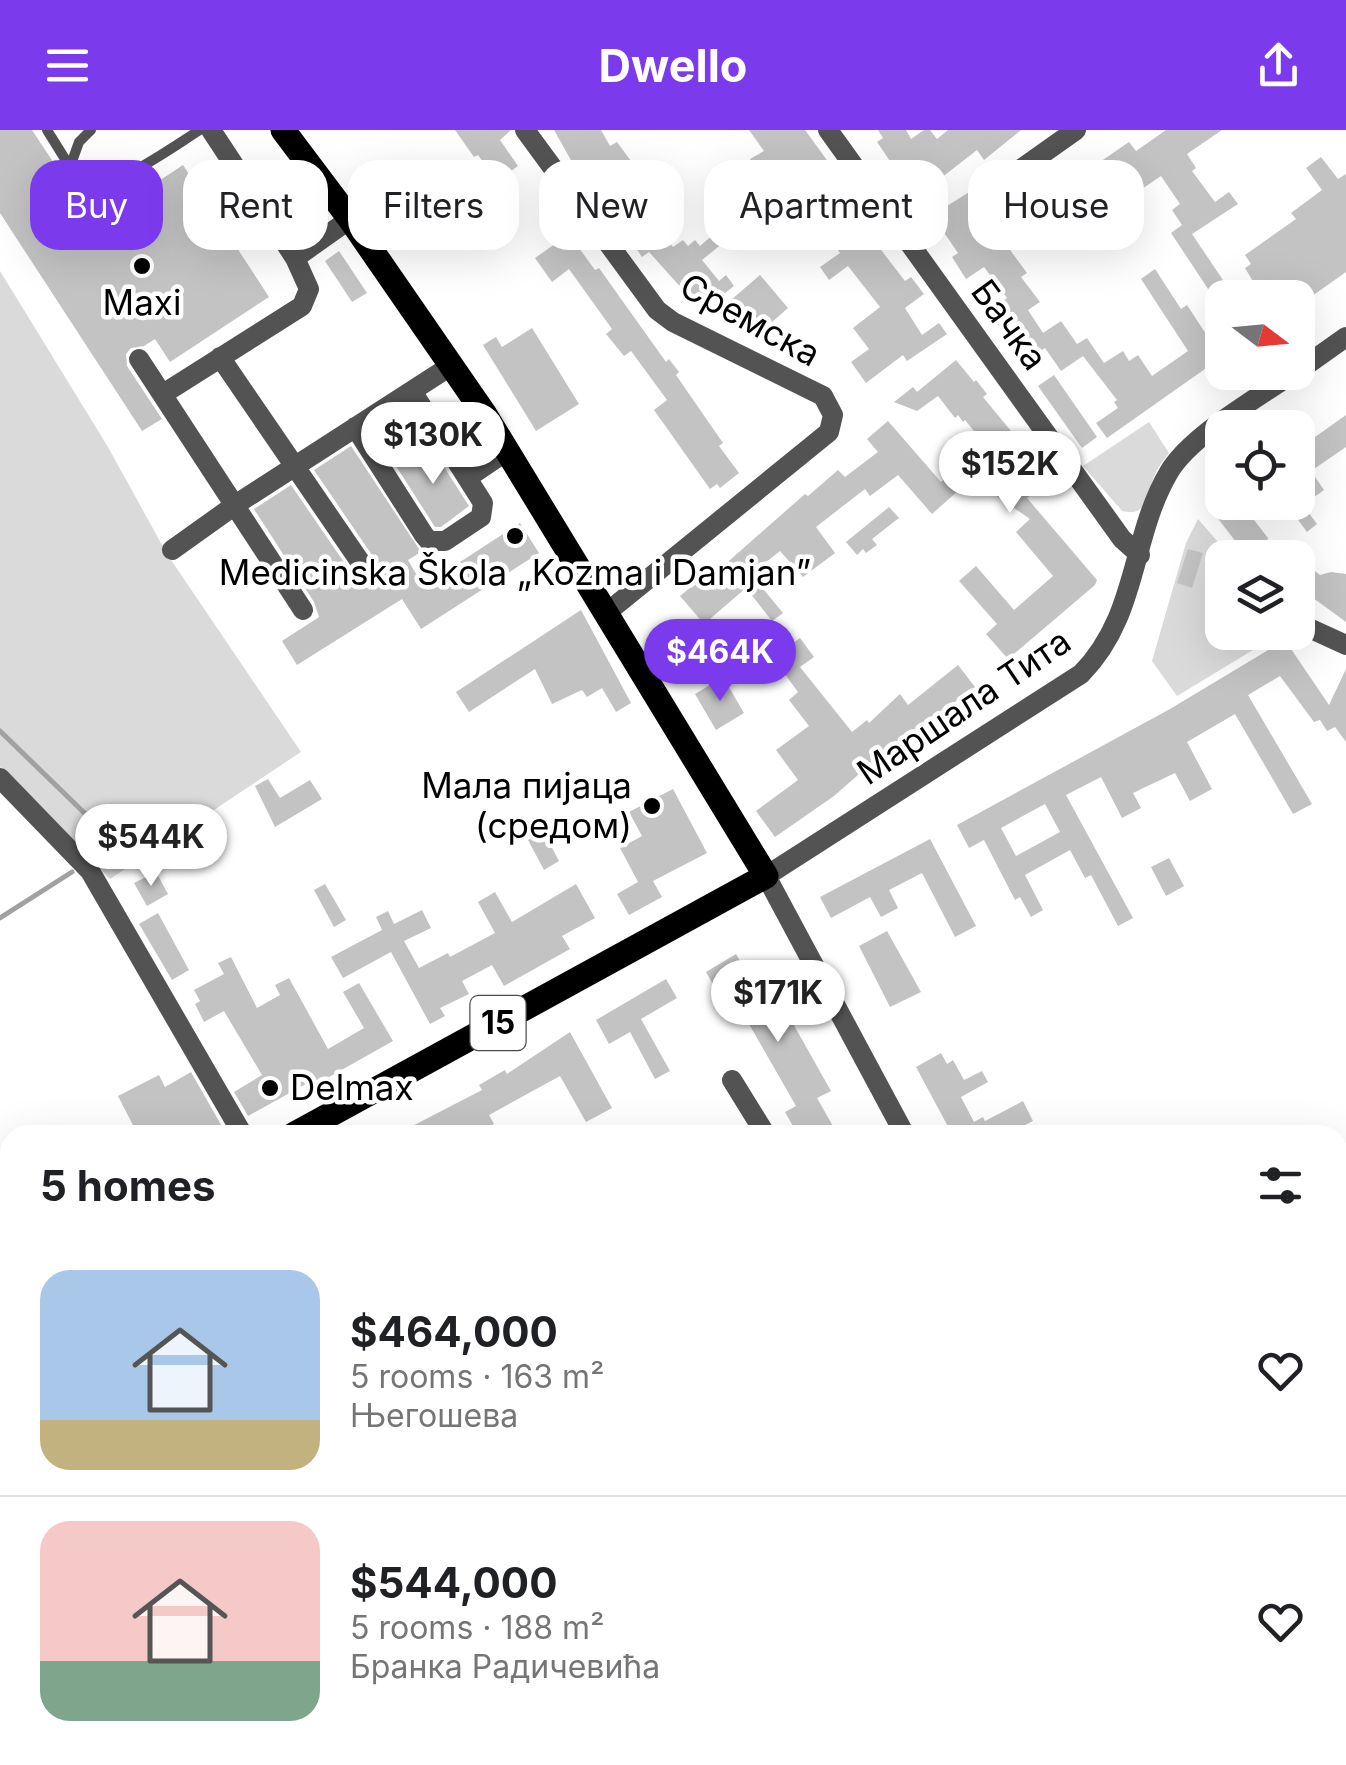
<!DOCTYPE html>
<html lang="en">
<head>
<meta charset="utf-8">
<style>
  :root { --surface:#fff; --page:#f2f2f2; --text:#202124; --muted:#757577; --line:#e0e0e0; --accent:#7c3aed }
  body { margin:0; font-family:Inter,sans-serif; background:var(--page); color:var(--text); height:100vh; display:flex; flex-direction:column; font-size:38px; white-space:nowrap }
  * { box-sizing:border-box; margin:0 }
  p { font-size:32px; color:var(--muted) }
  .icon { flex:none; width:55px; height:55px; fill:none; stroke:currentColor; stroke-width:2; stroke-linecap:round; stroke-linejoin:round }
  .map { position:relative; flex:1; overflow:hidden }
  .side { position:absolute; left:0px; top:995px; width:1348px; height:640px; display:flex; flex-direction:column; background:var(--surface); border-radius:30px 30px 0 0; box-shadow:0 10px 40px #0002 }
  .side>* { flex:none }
  .top-card { position:absolute; left:30px; top:30px; width:1288px; height:90px; display:flex; gap:20px }
  .needle { width:65px; rotate:106deg }
  .controls { position:absolute; left:1205px; top:150px; display:grid; gap:20px }
  .controls a { display:grid; place-items:center; width:110px; height:110px; border-radius:20px; background:var(--surface); box-shadow:0 10px 40px #0002; font-size:50px }
  .price { position:absolute; translate:-50% -85px; padding:0 22px; border-radius:35px; background:#fff; color:#222; font-size:32px; line-height:65px; filter:drop-shadow(0 2px 5px #0008) }
  .price::after { content:''; position:absolute; left:50%; top:60px; width:30px; height:22px; margin-left:-15px; background:inherit; clip-path:polygon(0 0,100% 0,50% 100%) }
  .price.current { background:var(--accent); color:#fff }
  ul { padding:0; list-style:none }
  li { display:flex; align-items:center; gap:30px; height:250px; padding:0 40px }
  li+li { border-top:2px solid var(--line) }
  li span { display:grid; place-items:center; flex:none; width:280px; height:200px; border-radius:30px; color:#555 }
  li>.icon { margin-inline-start:auto }
  span .icon { width:120px; height:120px; fill:#fffc; stroke-width:1 }
  li b { font-size:42px }
  h2 { display:flex; justify-content:space-between; align-items:center; height:120px; padding:0 40px; font-size:42px }
  .pill { padding:0 35px; border-radius:30px; background:var(--surface); box-shadow:0 10px 40px #0002; font-size:35px; line-height:90px }
  .pill.current { background:var(--accent); color:#fff }
  header { display:flex; justify-content:space-between; align-items:center; height:130px; padding:0 40px; background:var(--accent); color:#fff; font-size:45px; font-weight:700 }
  .map>svg:first-child { display:block }
</style>
</head>
<body>
<header><svg class="icon" aria-label="menu" viewBox="0 0 24 24"><path d="M4 6h16M4 12h16M4 18h16"/></svg>Dwello<svg class="icon" aria-label="share" viewBox="0 0 24 24"><path d="M12 15V3M7 8l5-5 5 5M5 13v7h14v-7"/></svg></header>
<div class="map">
<svg width="1346" height="1635" viewBox="0 0 1346 1635">
  <rect width="100%" height="100%" fill="#fff"/>
  <path fill="#dadada" d="M0,141l108,176 59,107 134,198 -191,127 -110,-112z
    M1149,292l20,31c-5,7 -11,14 -14,21 -8,18 -6,44 -33,37l-39,-45z
    M1198,389l33,38 -9,1v74l46,1 5,5 -96,58 -25,-35 34,-118z"/>
  <g fill="none" stroke-linecap="round" stroke-linejoin="round">
    <path stroke="#a1a1a1" stroke-width="5" d="M0,601l103,100 -14,19
      M0,788l72,-46"/>
  </g>
  <path fill="#c3c3c3" fill-rule="evenodd" d="M0,0h32l62,94 89,-59 86,132 -99,65 -15,-23 -11,7 -13,2 -5,6 1,12 35,53 -20,12 -142,-218z
    M455,0h56l-11,10 18,26 -21,15 -19,-26 -4,2z
    M554,0h47l9,16 7,-4 25,34 -6,5 20,30 -7,4 24,32 10,-7 5,6 7,-6 5,6 15,-13 8,10 -21,17 17,21 7,-6 8,11 -32,25 -53,-59 -7,5 -13,-19 6,-5 -23,-34 -8,5 -20,-28 -3,2z
    M749,0h56l48,66 -16,10 17,25 16,-11 15,21 -7,5 27,35 6,-4 13,17 -19,14 17,27 17,-12 8,11 -40,27 -4,-6 -37,28 -15,-21 18,-13 -16,-21 27,-21 -32,-41 -19,14 -9,-13 20,-14 -23,-33 -5,3 -7,-12 5,-3 -30,-46 -20,12 -10,-15 14,-8z
    M878,0h28l5,9 13,-9h6l7,9 11,-9h73l-37,30 -7,-10 -45,35 15,21 27,-17 13,19 8,-4 15,24 -11,7 28,38 -6,4 19,25 -12,8 15,23 18,-12 16,23 10,-6 17,25 19,-12 6,10 9,-6 14,21 36,-25 -47,-72 14,-10 26,40 6,-4 19,29 16,-10v33l-115,81 -11,-15 22,-15 -4,-6 3,-2 -34,-44 -22,15 -16,-23 -20,14 -37,-51 19,-13 -23,-31 -18,12 -14,-22 6,-4 -31,-45 -5,3 -26,-37 2,-1 -21,-31 6,-4z
    M1166,0h56l-35,24 9,14 -4,3 23,31 14,-10 9,12 -46,30 43,64h-21l-43,-65 11,-8 -10,-15 8,-6 -19,-28 -50,34 -4,-5 -7,5 -22,-33 51,-35 7,9z
    M1321,27l17,22 8,-5v98l-48,34v-8h-35l-18,-30 6,-4 -6,-9 51,-36 -5,-6 31,-23 -16,-22z
    M569,104l26,36 4,-2 67,94 3,-3 10,13 -3,3 47,68 -4,3 20,27 -19,15 -3,-4 -7,5 -56,-79 13,-10 -36,-49 -7,5 -18,-22 6,-5 -43,-60 -17,13 -17,-24z
    M339,121l28,42 -15,9 -27,-41z
    M760,145l28,33 -16,14 -7,-8 -13,11 -21,-25z
    M532,198l47,76 -43,27 -53,-86 13,-8 6,10z
    M956,230l18,22 2,-2 11,14 -4,3 28,34 -6,5 25,28 6,-6 16,18 -25,22 70,82 -2,5 -87,74 -22,-25 11,-10 -38,-43 17,-15 38,44 39,-34 -37,-44 14,-13 -52,-36 22,-20 -35,-43 -2,2 -5,-7 -3,3 -17,-22 -21,15 -23,-9 19,-15 4,5z
    M1054,245l43,62 -15,11 -44,-62z
    M1346,285v32l-35,24 13,19 -21,15 14,19 -10,8 -22,-30h13v-53z
    M888,291l53,61 18,-16 19,7 -46,41 -34,-39 -28,21 -5,-7 -49,38 19,26 -32,24 -23,-26 -29,23 32,39 -11,8 -26,-33 -42,36 -24,-28 22,-18 3,4 100,-88 3,2 30,-26 7,7 33,-25 -11,-13z
    M430,315l39,61 -28,21h-6l-39,-61z
    M351,316l70,106 -13,8 15,26 97,-63 19,30 -118,76 -19,-30 -105,66 -15,-24 37,-24 -5,-15 -60,-93 37,-24 61,89 6,5 12,-1 6,-7 -2,-13 -60,-88z
    M1233,372h36l-18,14 17,22 -5,19 -17,-2 -30,-39z
    M889,377l10,11 -27,21 5,6 -11,8 -3,-4 -6,6 -11,-13z
    M1188,419l15,4 -11,35 -15,-5z
    M1298,428l22,17 11,-3 15,2v48l-48,-35z
    M581,480l50,93 -15,9 -14,-24 -15,9 -5,-7 -30,14 -17,-35 -66,43 -13,-20z
    M800,508l14,19 -14,10 52,65 15,-12 2,3 31,-29 8,11 50,-40 17,22 -109,81 -32,28 -59,41 -19,-26 42,-31 -22,-30 33,-24 -20,-26 9,-8 -25,-34z
    M1285,510l44,65 17,-36v73l-11,-15 -8,4 -7,-11 -6,2 -34,-46 -32,19 64,109 -19,10 -58,-100 -48,28 25,47 -22,12 -15,-28 -42,20 8,15 -19,10 -21,-41 -35,18 67,123 -15,8 -27,-51 -6,3 -15,-28 -45,25 18,35 -12,7 -11,-20 -5,3 -31,-60 -15,8 -12,-23 213,-116zM1045,674l15,28 -44,24 -15,-28z
    M723,547l21,36 -28,17 -21,-36z
    M268,649l12,19 30,-18 12,19 -47,28 -20,-41z
    M673,659l34,64 -54,28 9,16 -33,18 -12,-21 21,-12 -18,-34 22,-12 -13,-24z
    M543,701l16,30 -15,9 -16,-30z
    M930,709l46,87 -21,11 -33,-64 -33,17 9,18 -17,9 -11,-20 -39,21 -11,-21z
    M1169,728l15,28 -18,10 -15,-29z
    M156,742l12,22 -21,12 -13,-23z
    M325,754l21,36 -12,7 -20,-37z
    M576,754l19,34 -33,18 8,13 -66,37 -12,-21 -30,16 7,13 -29,14 5,8 -15,8 -39,-72 -48,26 -12,-21 51,-27 -6,-13 12,-6 6,13 28,-14 9,18 -27,13 15,27 29,-15 2,4 45,-24 -17,-31 17,-10 17,30z
    M158,783l31,57 -17,10 -33,-56z
    M887,801l34,61 -31,15 -31,-61z
    M736,824l20,35 13,-8 62,110 -14,7 21,37h-40l-13,-23 11,-6 -59,-103 -10,6 -21,-37z
    M231,827l26,51 23,-13 -5,-10 14,-7 39,71 36,-21 -21,-36 16,-9 34,58 -78,44 -2,-5 -65,36 -14,-24 28,-17 -38,-64 -20,11 -9,-18 5,-3 -6,-11 30,-16 -6,-11z
    M666,849l11,19 -36,21 29,52 -15,8 -25,-47 -21,12 -13,-24z
    M570,902l42,76 -26,14 -26,-46 -71,39 5,9 -19,11h-80l87,-45 -3,-5 26,-15 2,4z
    M941,923l6,11 6,-4 11,20 18,-9 6,11 -27,15 13,25 9,-5 2,4 38,-20 10,20 -27,14h-57l3,-1 -36,-67z
    M191,942l33,58 -8,5h-78l-20,-39 41,-21 6,12z"/>
  <g fill="none" stroke-linecap="round" stroke-linejoin="round">
    <path stroke="#535353" stroke-width="10" d="M47,0l23,37
      M91,0l-12,12 -9,25c4,7 7,15 15,18 24,9 93,-42 115,-55"/>
    <path stroke="#535353" stroke-width="20" d="M525,0l132,180 16,12 150,74 10,19 -4,17 -224,182
      M828,0l294,409 18,16
      M997,56l79,-56
      M295,128l55,-39
      M220,227l143,209
      M139,229l164,251
      M163,264l139,-88 7,-17 -14,-31 -84,-128
      M355,297l69,108 5,6h16l36,-24 2,-14 -71,-112
      M467,348l40,-27
      M172,420l63,-45 217,-140
      M1298,493l48,22
      M0,648l90,93 153,264
      M732,950l34,55
      M1338,1196l8,-5
      M0,1299l10,17
      M185,1625l6,10
      M530,1635l19,-10"/>
    <path stroke="#535353" stroke-width="20" d="M1298,241l48,-34
      M905,1005l-139,-259 315,-202c58,-59 49,-136 88,-202 22,-37 90,-75 126,-100
      M1247,1625l5,10"/>
    <path stroke="#000" stroke-width="25" d="M283,0l67,89 134,194 282,463 -473,259
      M0,1165l10,-5"/>
  </g>
  <g fill="#000" stroke="#fff" stroke-width="4">
    <circle cx="142" cy="136" r="10"/>
    <circle cx="515" cy="406" r="10"/>
    <circle cx="652" cy="676" r="10"/>
    <circle cx="270" cy="958" r="10"/>
  </g>
  <g text-anchor="middle" stroke-width="9" stroke-linejoin="round" paint-order="stroke">
    <rect fill="#fff" stroke="#4c4c4c" stroke-width="2.5" x="470.5" y="866" width="55" height="54" rx="8"/>
    <g font-size="32" font-weight="bold" fill="#000">
      <text x="498" y="904">15</text>
    </g>
    <g font-size="35" fill="#000" stroke="#fff">
      <text x="142" y="185">Maxi</text>
      <text x="515" y="455">Medicinska Škola „Kozma i Damjan”</text>
      <text x="632" y="668" text-anchor="end">Мала пијаца<tspan x="632" dy="40">(средом)</tspan></text>
      <text x="290" y="970" text-anchor="start">Delmax</text>
    </g>
    <g font-size="35" fill="#000" stroke="#fff">
      <text transform="translate(750 190) rotate(29)" y="12">Сремска</text>
      <text transform="translate(1009 195) rotate(54)" y="12">Бачка</text>
      <text transform="translate(964 577) rotate(-34)" y="12">Маршала Тита</text>
    </g>
  </g>
</svg>
<div class="controls">
<a><svg class="needle" viewBox="-14 -14 28 28"><path d="M0-13l5 13h-10z" fill="#e53935"/><path d="M0 13l5-13h-10z" fill="#757577"/></svg></a>
<a><svg class="icon" aria-label="locate" viewBox="0 0 24 24"><circle cx="12" cy="12" r="6"/><path d="M12 2v4M12 18v4M2 12h4M18 12h4"/></svg></a>
<a><svg class="icon" aria-label="layers" viewBox="0 0 24 24"><path d="M12 4l9 5-9 5-9-5zM3 14l9 5 9-5"/></svg></a>
</div>
<b class="price" style="left:433px;top:357px">$130K</b>
<b class="price" style="left:1010px;top:386px">$152K</b>
<b class="price current" style="left:720px;top:574px">$464K</b>
<b class="price" style="left:151px;top:759px">$544K</b>
<b class="price" style="left:778px;top:915px">$171K</b>
<div class="top-card">
<a class="pill current">Buy</a>
<a class="pill">Rent</a>
<a class="pill">Filters</a>
<a class="pill">New</a>
<a class="pill">Apartment</a>
<a class="pill">House</a>
</div>
<section class="side">
<h2>5 homes<svg class="icon" aria-label="filters" viewBox="0 0 24 24"><path d="M4 7h16M4 17h16"/><circle cx="9" cy="7" r="2"/><circle cx="15" cy="17" r="2"/></svg></h2>
<ul>
<li><span style="background:linear-gradient(#a9c7e8 75%,#c2b280 0)"><svg class="icon" aria-label="home" viewBox="0 0 24 24"><path d="M3 11l9-7 9 7M6 9v11h12V9"/></svg></span><div><b>$464,000</b><p>5 rooms · 163 m²</p><p>Његошева</p></div><svg class="icon" aria-label="heart" viewBox="0 0 24 24"><path d="M12 20l-8-8c-3-5 5-10 8-4 3-6 11-1 8 4z"/></svg></li>
<li><span style="background:linear-gradient(#f6c9c9 70%,#7fa58c 0)"><svg class="icon" aria-label="home" viewBox="0 0 24 24"><path d="M3 11l9-7 9 7M6 9v11h12V9"/></svg></span><div><b>$544,000</b><p>5 rooms · 188 m²</p><p>Бранка Радичевића</p></div><svg class="icon" aria-label="heart" viewBox="0 0 24 24"><path d="M12 20l-8-8c-3-5 5-10 8-4 3-6 11-1 8 4z"/></svg></li>
</ul>
</section>
</div>
</body>
</html>
